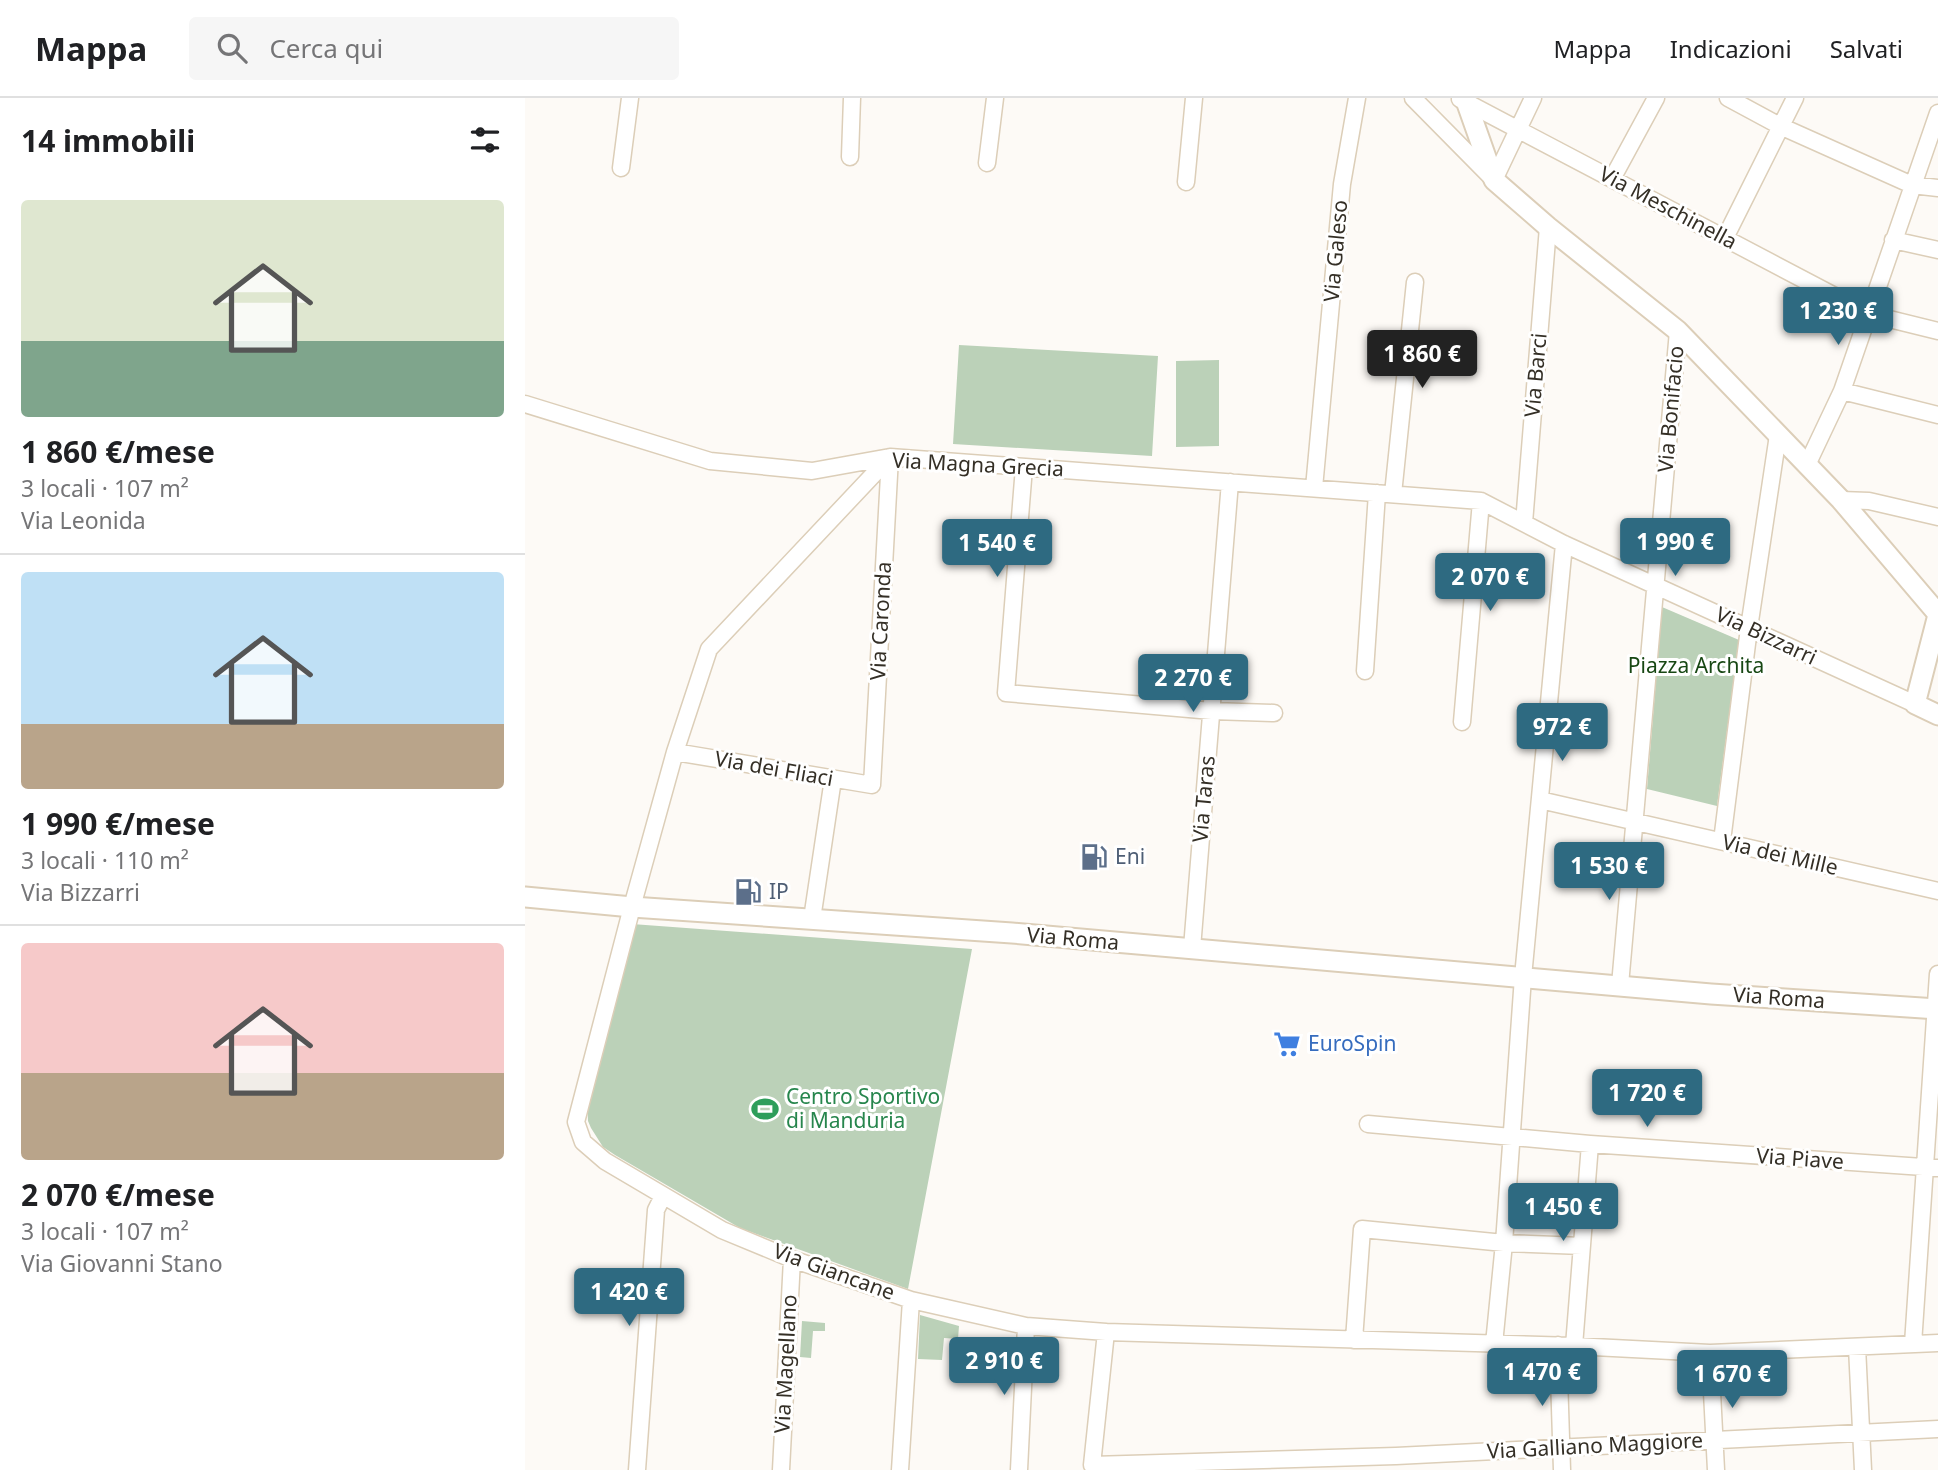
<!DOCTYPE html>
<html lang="it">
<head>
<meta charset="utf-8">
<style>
  :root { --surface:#fff; --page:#f6f6f6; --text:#202124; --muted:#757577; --line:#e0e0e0; --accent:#2e6a81 }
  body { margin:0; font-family:"Noto Sans",sans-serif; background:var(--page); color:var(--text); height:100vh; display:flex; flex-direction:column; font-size:26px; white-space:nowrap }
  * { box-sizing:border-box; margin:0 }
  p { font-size:23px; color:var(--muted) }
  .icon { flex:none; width:38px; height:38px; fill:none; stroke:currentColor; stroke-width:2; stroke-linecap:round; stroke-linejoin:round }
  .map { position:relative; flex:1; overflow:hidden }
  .sheet { display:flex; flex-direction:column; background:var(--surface); width:525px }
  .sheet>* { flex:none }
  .price { position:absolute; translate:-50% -60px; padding:0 16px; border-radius:7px; background:var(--accent); color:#fff; font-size:23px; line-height:46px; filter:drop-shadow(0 2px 4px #0008) }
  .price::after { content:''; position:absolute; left:50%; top:42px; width:21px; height:16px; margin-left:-10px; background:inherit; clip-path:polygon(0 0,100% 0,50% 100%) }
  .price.current { background:#222; color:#fff }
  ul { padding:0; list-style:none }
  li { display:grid; align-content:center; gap:14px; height:371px; padding:0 21px }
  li+li { border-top:2px solid var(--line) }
  li span { display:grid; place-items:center; height:217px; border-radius:7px; color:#555 }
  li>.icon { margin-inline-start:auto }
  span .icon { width:126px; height:126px; fill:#fffc; stroke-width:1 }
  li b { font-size:30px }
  h2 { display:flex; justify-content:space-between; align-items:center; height:84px; padding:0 21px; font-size:30px }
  header { display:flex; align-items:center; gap:42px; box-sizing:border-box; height:98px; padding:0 35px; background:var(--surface); border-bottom:2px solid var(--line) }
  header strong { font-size:33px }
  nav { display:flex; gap:38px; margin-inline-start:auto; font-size:24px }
  .search { width:490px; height:63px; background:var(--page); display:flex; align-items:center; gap:18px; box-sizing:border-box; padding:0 24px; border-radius:7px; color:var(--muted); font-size:26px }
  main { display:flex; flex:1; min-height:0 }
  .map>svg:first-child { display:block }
</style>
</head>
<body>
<header>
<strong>Mappa</strong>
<div class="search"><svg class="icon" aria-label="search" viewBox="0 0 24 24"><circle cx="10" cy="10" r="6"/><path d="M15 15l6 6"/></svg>Cerca qui</div>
<nav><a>Mappa</a><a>Indicazioni</a><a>Salvati</a></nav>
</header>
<main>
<section class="sheet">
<h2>14 immobili<svg class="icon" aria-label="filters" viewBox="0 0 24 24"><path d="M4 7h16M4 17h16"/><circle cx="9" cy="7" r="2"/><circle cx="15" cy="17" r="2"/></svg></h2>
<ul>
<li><span style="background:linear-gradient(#dfe7d0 65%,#7fa58c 0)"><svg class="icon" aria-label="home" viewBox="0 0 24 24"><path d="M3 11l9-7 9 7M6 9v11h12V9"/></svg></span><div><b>1 860 €/mese</b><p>3 locali · 107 m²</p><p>Via Leonida</p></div></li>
<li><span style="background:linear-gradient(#bfe0f5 70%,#b9a48a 0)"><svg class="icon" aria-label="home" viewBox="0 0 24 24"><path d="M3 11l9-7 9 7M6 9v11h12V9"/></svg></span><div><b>1 990 €/mese</b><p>3 locali · 110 m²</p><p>Via Bizzarri</p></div></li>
<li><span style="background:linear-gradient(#f6c9c9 60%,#b9a48a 0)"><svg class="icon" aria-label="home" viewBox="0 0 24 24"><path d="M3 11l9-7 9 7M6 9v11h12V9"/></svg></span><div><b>2 070 €/mese</b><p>3 locali · 107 m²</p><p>Via Giovanni Stano</p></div></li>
</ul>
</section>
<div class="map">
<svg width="1413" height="1372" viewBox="0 0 1413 1372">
  <rect width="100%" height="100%" fill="#fdfaf6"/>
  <path fill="#bbd1b8" d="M434,247l199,11 -6,100 -199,-12z
    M694,262v86l-43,1v-86z
    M1137,509l77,33 -22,166 -70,-17z
    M107,826l340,25 -64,340 -168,-61 -125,-73 -12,-8 -12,-19 -3,-7 -1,-24z
    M395,1217l39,11 -1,13 -14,-1 -2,22 -24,-1z
    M277,1223l23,2v8h-12l-2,27 -11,-1z"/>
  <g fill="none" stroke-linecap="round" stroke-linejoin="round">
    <defs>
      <path id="minor" d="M888,0l81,82 39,-82
        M1203,0l52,28 132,59 26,3
        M935,1l409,215 69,17
        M325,59l2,-59
        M462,65l8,-65
        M96,70l9,-70
        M1087,81l44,-81
        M661,84l8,-84
        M1200,140l70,-140
        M1368,142l45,10
        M1317,293l96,24
        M0,306l185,57 102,10 78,-14 591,44 83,43 351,160
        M365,359l-181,192 -34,103 -43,155 -56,215 7,20 22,19 117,69 70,29 119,41 115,26 80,6 468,14 136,7 228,-10
        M1282,367l35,-74 96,-278
        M499,369l-18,226 206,18 62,2
        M789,390l28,-304 15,-86
        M868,396l22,-212
        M1316,402l28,1 69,16
        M999,425l24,-296
        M840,573l12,-178
        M937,624l19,-221
        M150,654l197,33 18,-328
        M1015,702l398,91
        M1197,743l27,-213 29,-193
        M287,821l21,-140
        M667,850l38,-466
        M1095,887l58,-654
        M843,1026l222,20 348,24
        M581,1234l-14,133 304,-9 542,-27
        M829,1242l8,-111 142,14 78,3
        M969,1246l10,-101 19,-266 41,-433
        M1388,1246l25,-370
        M1033,1247l4,125
        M1049,1248l16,-202
        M1332,1249l6,123
        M1185,1255l6,117
        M112,1372l19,-260 7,-14
        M256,1372l11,-211
        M375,1372l11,-170
        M494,1372l7,-144"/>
      <path id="tertiary" d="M940,0l29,82 54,47 130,104 163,169 97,114
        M1413,517l-23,89 23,11
        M0,799l107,10 380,26 699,61 227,15"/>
    </defs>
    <use href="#minor" stroke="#dcceb8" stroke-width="19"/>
    <use href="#tertiary" stroke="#dcceb8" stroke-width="23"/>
    <use href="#minor" stroke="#fff" stroke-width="16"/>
    <use href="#tertiary" stroke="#fff" stroke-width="19"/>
  </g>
  <defs>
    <symbol id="fuel-bare" viewBox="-9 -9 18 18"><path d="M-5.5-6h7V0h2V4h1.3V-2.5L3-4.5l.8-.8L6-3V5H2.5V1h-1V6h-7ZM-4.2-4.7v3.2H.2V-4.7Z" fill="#5c6f8a" stroke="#fff" stroke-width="2.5" paint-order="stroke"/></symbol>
    <symbol id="supermarket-bare" viewBox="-9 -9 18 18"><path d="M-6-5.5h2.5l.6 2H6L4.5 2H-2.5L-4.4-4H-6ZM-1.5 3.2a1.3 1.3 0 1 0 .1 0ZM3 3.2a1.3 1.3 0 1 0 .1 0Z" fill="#3f7fe0" stroke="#fff" stroke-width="2.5" paint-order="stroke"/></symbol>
    <symbol id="stadium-bare" viewBox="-9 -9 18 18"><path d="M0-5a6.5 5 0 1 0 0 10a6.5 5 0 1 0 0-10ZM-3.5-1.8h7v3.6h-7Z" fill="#2e9e5b" stroke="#fff" stroke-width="2.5" paint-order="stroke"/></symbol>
  </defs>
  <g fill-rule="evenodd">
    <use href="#fuel-bare" x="550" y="740" width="38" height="38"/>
    <use href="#fuel-bare" x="204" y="775" width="38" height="38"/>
    <use href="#supermarket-bare" x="743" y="927" width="38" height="38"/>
    <use href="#stadium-bare" x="221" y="992" width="38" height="38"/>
  </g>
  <g text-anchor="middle" stroke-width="6" stroke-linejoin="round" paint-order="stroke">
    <g font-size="21" fill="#342f26" stroke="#fff">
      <text transform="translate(1143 110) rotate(28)" y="7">Via Meschinella</text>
      <text transform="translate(811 153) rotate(-85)" y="7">Via Galeso</text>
      <text transform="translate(1011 277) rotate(-85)" y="7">Via Barci</text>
      <text transform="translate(1146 311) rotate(-85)" y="7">Via Bonifacio</text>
      <text transform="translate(453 367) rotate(3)" y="7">Via Magna Grecia</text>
      <text transform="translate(356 523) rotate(-87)" y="7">Via Caronda</text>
      <text transform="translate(1241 538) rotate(25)" y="7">Via Bizzarri</text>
      <text transform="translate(249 671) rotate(10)" y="7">Via dei Fliaci</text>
      <text transform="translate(679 701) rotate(-85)" y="7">Via Taras</text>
      <text transform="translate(1255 757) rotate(13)" y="7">Via dei Mille</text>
      <text transform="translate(548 841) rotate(5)" y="7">Via Roma</text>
      <text transform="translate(1254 900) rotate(4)" y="7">Via Roma</text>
      <text transform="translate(1275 1061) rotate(4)" y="7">Via Piave</text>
      <text transform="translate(309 1174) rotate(20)" y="7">Via Giancane</text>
      <text transform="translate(261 1266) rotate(-87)" y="7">Via Magellano</text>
      <text transform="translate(1070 1348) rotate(-3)" y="7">Via Galliano Maggiore</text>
    </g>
    <g font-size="21" fill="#174713" stroke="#fff">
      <text x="1171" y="575">Piazza Archita</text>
    </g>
    <g font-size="21" fill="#4e5e75" stroke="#fff" text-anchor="start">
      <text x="590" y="766">Eni</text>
      <text x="244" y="801">IP</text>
    </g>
    <g font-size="21" fill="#366cbe" stroke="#fff" text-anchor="start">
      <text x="783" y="953">EuroSpin</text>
    </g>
    <g font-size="21" fill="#27864d" stroke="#fff" text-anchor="start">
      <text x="261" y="1006">Centro Sportivo<tspan x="261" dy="24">di Manduria</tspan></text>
    </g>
  </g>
</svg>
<b class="price" style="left:1313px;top:249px">1 230 €</b>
<b class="price current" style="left:897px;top:292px">1 860 €</b>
<b class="price" style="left:1150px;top:480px">1 990 €</b>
<b class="price" style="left:472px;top:481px">1 540 €</b>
<b class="price" style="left:965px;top:515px">2 070 €</b>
<b class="price" style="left:668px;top:616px">2 270 €</b>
<b class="price" style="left:1037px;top:665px">972 €</b>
<b class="price" style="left:1084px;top:804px">1 530 €</b>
<b class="price" style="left:1122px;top:1031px">1 720 €</b>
<b class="price" style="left:1038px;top:1145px">1 450 €</b>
<b class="price" style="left:104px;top:1230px">1 420 €</b>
<b class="price" style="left:479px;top:1299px">2 910 €</b>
<b class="price" style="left:1017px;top:1310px">1 470 €</b>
<b class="price" style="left:1207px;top:1312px">1 670 €</b>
</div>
</main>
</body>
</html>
